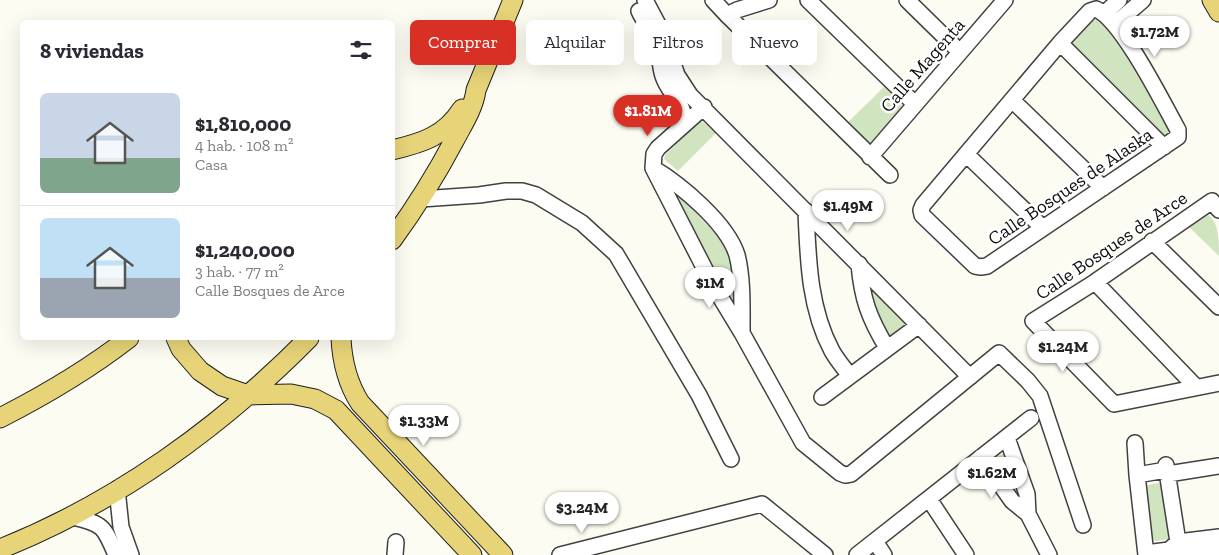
<!DOCTYPE html>
<html lang="es">
<head>
<meta charset="utf-8">
<style>
  :root { --surface:#fff; --page:#f7f7f7; --text:#2b2b33; --muted:#7c7c81; --line:#e1e1e2; --accent:#d93025 }
  body { margin:0; font-family:"Zilla Slab",serif; background:var(--page); color:var(--text); height:100vh; display:flex; flex-direction:column; font-size:19px; white-space:nowrap }
  * { box-sizing:border-box; margin:0 }
  p { font-size:16px; color:var(--muted) }
  .icon { flex:none; width:28px; height:28px; fill:none; stroke:currentColor; stroke-width:2; stroke-linecap:round; stroke-linejoin:round }
  .map { position:relative; flex:1; overflow:hidden }
  .sheet { position:absolute; left:20px; top:20px; width:375px; height:320px; display:flex; flex-direction:column; background:var(--surface); border-radius:8px; box-shadow:0 5px 20px #0002 }
  .sheet>* { flex:none }
  .hud { position:absolute; left:410px; top:20px; width:475px; height:45px; display:flex; gap:10px }
  .price { position:absolute; translate:-50% -42px; padding:0 11px; border-radius:18px; background:#fff; color:#222; font-size:16px; line-height:32px; filter:drop-shadow(0 1px 2px #0008) }
  .price::after { content:''; position:absolute; left:50%; top:30px; width:15px; height:11px; margin-left:-8px; background:inherit; clip-path:polygon(0 0,100% 0,50% 100%) }
  .price.selected { background:var(--accent); color:#fff }
  ul { padding:0; list-style:none }
  li { display:flex; align-items:center; gap:15px; height:125px; padding:0 20px }
  li+li { border-top:1px solid var(--line) }
  li span { display:grid; place-items:center; flex:none; width:140px; height:100px; border-radius:8px; color:#555 }
  li>.icon { margin-inline-start:auto }
  span .icon { width:60px; height:60px; fill:#fffc; stroke-width:1 }
  li b { font-size:21px }
  h2 { display:flex; justify-content:space-between; align-items:center; height:60px; padding:0 20px; font-size:21px }
  .pill { padding:0 18px; border-radius:8px; background:var(--surface); box-shadow:0 5px 20px #0002; font-size:18px; line-height:45px }
  .pill.selected { background:var(--accent); color:#fff }
  .map>svg:first-child { display:block }
</style>
</head>
<body>
<div class="map">
<svg width="1219" height="555" viewBox="0 0 1219 555">
  <rect width="100%" height="100%" fill="#fdfcf2"/>
  <path fill="#cfe4bf" d="M1094,19c26,7 64,90 77,115l-3,4 -7,-1 -89,-92c2,-9 13,-23 22,-26z
    M885,86l16,16 1,8 -33,35 -25,-19z
    M699,122h4l13,11 -38,38 -14,-12 1,-4z
    M672,187l50,54 9,19 3,39 -4,2 -62,-112z
    M1208,215c11,7 11,25 11,41l-30,-29z
    M868,285l37,36 -1,7 -13,9 -6,-1 -12,-21z
    M1006,452l19,46 -6,2 -24,-37v-6z
    M1159,483l4,3 8,49 -3,4 -12,2 -4,-2 -7,-49 3,-5z"/>
  <g fill="none" stroke-linecap="round" stroke-linejoin="round">
    <defs>
      <path id="minor" d="M645,0l25,47 2,13 5,15 13,20 280,282
        M713,0l14,15 163,160
        M808,0l107,104
        M907,0l53,52
        M1096,9c26,11 67,94 82,121v7l-191,129 -6,1 -6,-1 -53,-51 -1,-5 2,-5 137,-162 30,-32z
        M639,11c5,11 13,20 17,31 5,11 3,23 7,34 6,19 22,25 21,48
        M1104,14l15,-14
        M727,15l10,-5 32,-10
        M1115,24l28,-24
        M1060,43l104,104
        M1012,100l91,88
        M704,107l-46,41 -4,6 -1,14 60,117 29,48 61,110 37,30 5,2 6,-1 148,-121 29,28 12,15 43,129
        M966,154l77,74
        M870,157l135,-157
        M653,168c28,17 74,55 84,87 6,23 5,54 5,77
        M421,199l58,-4 27,-4h16l14,4 46,28 34,31 83,141 32,64
        M1219,210l-7,-9 -117,81 -62,39 81,83 105,-21
        M806,211c2,48 3,97 26,140 5,9 12,17 18,25
        M1152,241l67,66
        M859,264c3,35 10,54 28,84
        M1095,282l101,105
        M822,397l97,-72
        M1007,438l20,56 1,20
        M1135,443l2,32 9,80
        M981,457l31,44 16,13 21,41
        M1166,465l14,90
        M1137,475l23,-4 8,3 51,-8
        M117,489l4,38 10,28
        M929,499l37,56
        M73,517c30,7 31,9 43,38
        M875,541l9,14
        M1170,550l10,5 39,-5
        M1146,553l23,-3 9,-8 41,-5
        M395,555l1,-13
        M560,555l202,-51 63,51
        M857,555l174,-137"/>
      <path id="major" d="M1212,0l7,12
        M392,150c30,-7 53,-14 70,-41
        M392,240c24,-33 44,-65 63,-101 8,-15 19,-32 21,-49l37,-90
        M176,338l5,11 19,22 22,15 26,9 43,-1 24,5 21,11 136,145
        M341,338c1,22 7,46 19,65l143,152
        M0,418c45,-23 89,-49 129,-80
        M0,549c116,-46 221,-122 309,-211"/>
    </defs>
    <use href="#minor" stroke="#414141" stroke-width="18"/>
    <use href="#major" stroke="#1f1f1f" stroke-width="21"/>
    <use href="#minor" stroke="#fff" stroke-width="15"/>
    <use href="#major" stroke="#e7d478" stroke-width="19"/>
  </g>
  <g text-anchor="middle" stroke-width="5" stroke-linejoin="round" paint-order="stroke">
    <g font-size="19" fill="#0e0e0e" stroke="#fff">
      <text transform="translate(922 65) rotate(-49)" y="7">Calle Magenta</text>
      <text transform="translate(1070 186) rotate(-34)" y="7">Calle Bosques de Alaska</text>
      <text transform="translate(1111 245) rotate(-34)" y="7">Calle Bosques de Arce</text>
    </g>
  </g>
</svg>
<b class="price" style="left:1155px;top:58px">$1.72M</b>
<b class="price selected" style="left:648px;top:137px">$1.81M</b>
<b class="price" style="left:848px;top:232px">$1.49M</b>
<b class="price" style="left:710px;top:309px">$1M</b>
<b class="price" style="left:1063px;top:373px">$1.24M</b>
<b class="price" style="left:424px;top:447px">$1.33M</b>
<b class="price" style="left:992px;top:499px">$1.62M</b>
<b class="price" style="left:582px;top:534px">$3.24M</b>
<div class="hud">
<a class="pill selected">Comprar</a>
<a class="pill">Alquilar</a>
<a class="pill">Filtros</a>
<a class="pill">Nuevo</a>
</div>
<section class="sheet">
<h2>8 viviendas<svg class="icon" aria-label="filters" viewBox="0 0 24 24"><path d="M4 7h16M4 17h16"/><circle cx="9" cy="7" r="2"/><circle cx="15" cy="17" r="2"/></svg></h2>
<ul>
<li><span style="background:linear-gradient(#c9d6e8 65%,#7fa58c 0)"><svg class="icon" aria-label="home" viewBox="0 0 24 24"><path d="M3 11l9-7 9 7M6 9v11h12V9"/></svg></span><div><b>$1,810,000</b><p>4 hab. · 108 m²</p><p>Casa</p></div></li>
<li><span style="background:linear-gradient(#bfe0f5 60%,#9aa5b1 0)"><svg class="icon" aria-label="home" viewBox="0 0 24 24"><path d="M3 11l9-7 9 7M6 9v11h12V9"/></svg></span><div><b>$1,240,000</b><p>3 hab. · 77 m²</p><p>Calle Bosques de Arce</p></div></li>
</ul>
</section>
</div>
</body>
</html>
